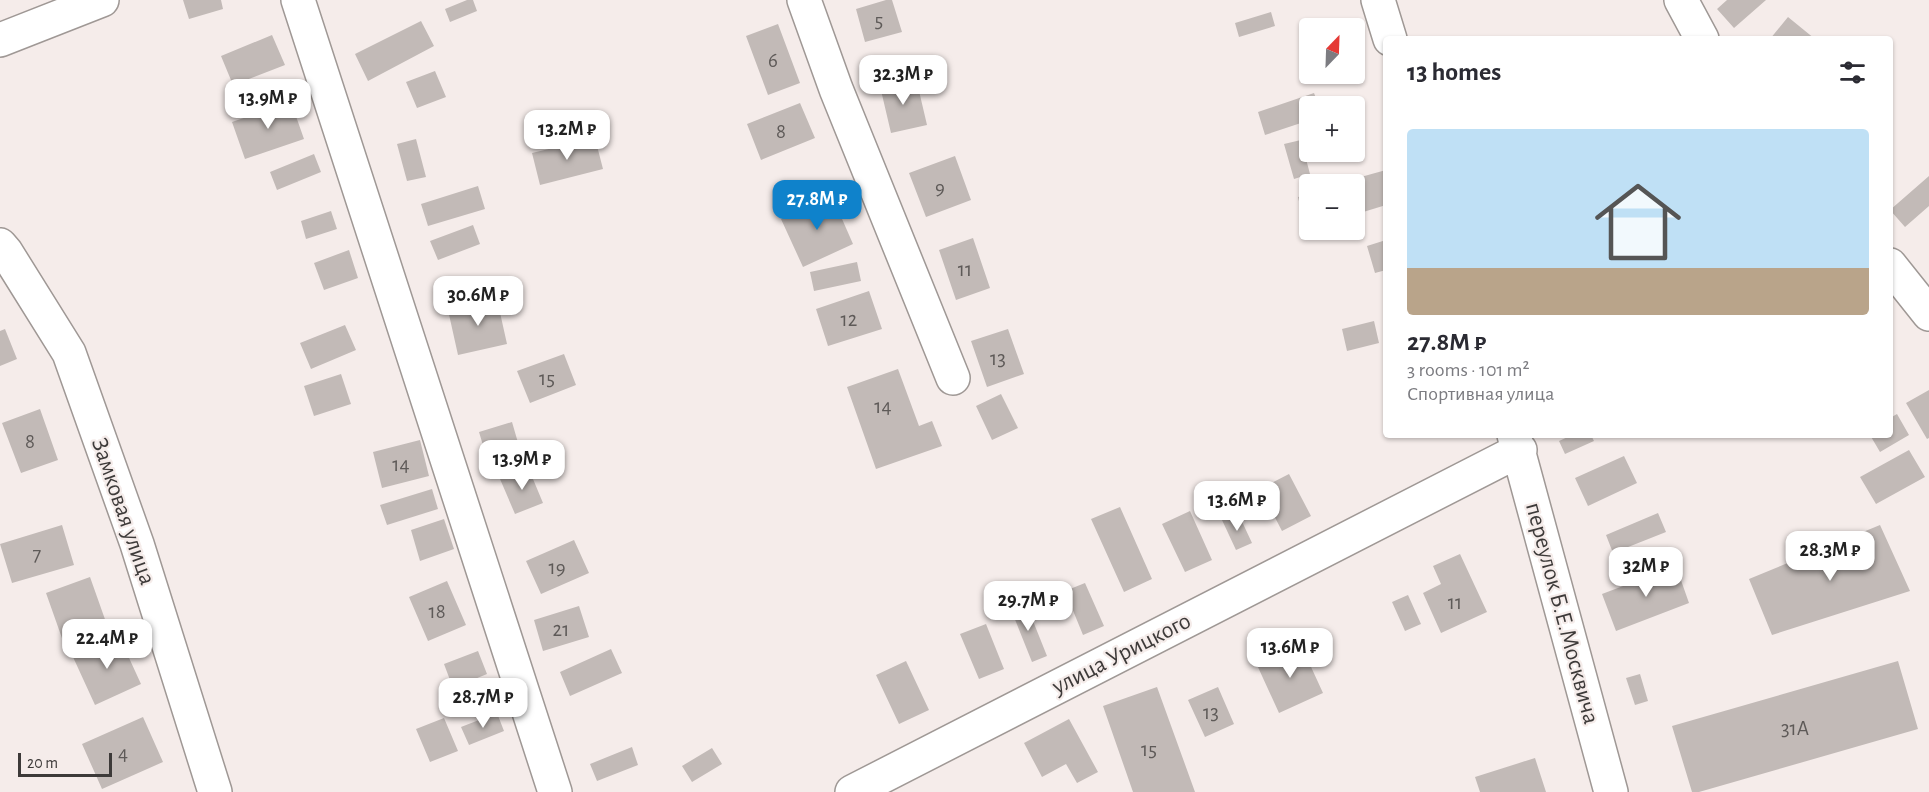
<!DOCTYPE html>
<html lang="en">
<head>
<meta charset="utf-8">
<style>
  :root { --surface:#fff; --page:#f2f2f3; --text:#2b2b33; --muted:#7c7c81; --line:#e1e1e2; --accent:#0f82cb }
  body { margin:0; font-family:"Alegreya Sans",sans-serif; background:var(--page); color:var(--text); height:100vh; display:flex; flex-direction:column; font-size:22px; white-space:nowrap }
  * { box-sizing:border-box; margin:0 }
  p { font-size:20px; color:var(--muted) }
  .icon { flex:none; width:33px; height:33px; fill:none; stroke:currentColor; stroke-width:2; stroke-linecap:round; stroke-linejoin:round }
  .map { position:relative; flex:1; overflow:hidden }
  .details { position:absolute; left:1383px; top:36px; width:510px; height:402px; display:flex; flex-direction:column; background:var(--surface); border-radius:6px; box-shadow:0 2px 4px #0004 }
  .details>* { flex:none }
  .needle { width:39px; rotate:23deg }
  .controls { position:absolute; left:1299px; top:18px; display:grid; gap:12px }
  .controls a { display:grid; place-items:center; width:66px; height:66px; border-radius:6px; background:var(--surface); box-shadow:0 2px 4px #0004; font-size:30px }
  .scale { position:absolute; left:18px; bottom:15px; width:94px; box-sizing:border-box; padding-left:6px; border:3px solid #3d3a39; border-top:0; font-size:16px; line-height:21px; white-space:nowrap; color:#3d3a39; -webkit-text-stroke:4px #f5ecea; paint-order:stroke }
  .price { position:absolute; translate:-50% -51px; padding:0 14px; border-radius:12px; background:#fff; color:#222; font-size:20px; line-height:39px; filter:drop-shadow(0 2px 3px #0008) }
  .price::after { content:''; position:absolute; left:50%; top:36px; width:18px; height:14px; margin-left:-9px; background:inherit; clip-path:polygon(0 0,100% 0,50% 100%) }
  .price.current { background:var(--accent); color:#fff }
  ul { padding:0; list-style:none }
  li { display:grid; align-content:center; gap:12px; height:318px; padding:0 24px }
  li+li { border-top:2px solid var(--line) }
  li span { display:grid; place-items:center; height:186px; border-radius:6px; color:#555 }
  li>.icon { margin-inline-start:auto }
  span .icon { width:108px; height:108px; fill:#fffc; stroke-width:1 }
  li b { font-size:26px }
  h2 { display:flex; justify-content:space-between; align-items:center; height:72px; padding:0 24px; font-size:26px }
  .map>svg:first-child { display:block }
</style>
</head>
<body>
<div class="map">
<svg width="1929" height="792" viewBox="0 0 1929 792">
  <rect width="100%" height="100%" fill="#f5ecea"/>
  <path fill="#c2bab7" d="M183,0h38l2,9 -34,10z
    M467,0h6l4,11 -27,11 -5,-13z
    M886,0h6l10,32 -37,10 -9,-33z
    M1727,0h39l-32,28 -17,-19z
    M1271,12l4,14 -36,11 -4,-14z
    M1788,17l27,22h-45z
    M421,21l13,25 -66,35 -13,-27z
    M778,24l22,59 -32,12 -22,-59z
    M272,35l13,30 -52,20 -12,-29z
    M435,71l11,26 -29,11 -11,-26z
    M1312,74h25l-22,8z
    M916,78l11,47 -36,8 -11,-47z
    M1314,93l5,13h-9v14l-45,15 -7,-23z
    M291,102l13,37 -59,20 -13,-37z
    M800,103l15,35 -54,22 -14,-36z
    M1359,120l6,26 -11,3v-28z
    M595,138l8,31 -63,16 -8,-32z
    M416,139l10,38 -19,4 -10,-37z
    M1301,140l9,34 -16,5 -10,-35z
    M314,154l7,18 -44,18 -7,-18z
    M955,156l16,44 -45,17 -17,-44z
    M1386,170v35l-26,8 -6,-17v-12h-3l-1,-4z
    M1929,176v30l-24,21 -15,-17z
    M478,186l7,23 -57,17 -7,-22z
    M1310,194v14l-9,2 -3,-13z
    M832,196l21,48 -50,23 -22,-48z
    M331,211l6,18 -31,10 -5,-18z
    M473,225l7,19 -42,16 -8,-19z
    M973,238l17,50 -34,12 -17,-50z
    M1386,240v30l-11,3 -8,-27z
    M349,250l9,28 -34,12 -10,-27z
    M857,262l4,19 -47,10 -4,-19z
    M869,291l13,38 -54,17 -12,-37z
    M497,299l10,45 -49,11 -10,-45z
    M1374,321l5,22 -32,8 -5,-22z
    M345,325l11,25 -45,19 -11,-26z
    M5,329l12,30 -17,7v-35z
    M1008,329l16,45 -37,13 -16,-46z
    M564,354l12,31 -46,18 -13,-32z
    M898,369l21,57 13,-5 10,25 -66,23 -29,-82z
    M341,374l10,30 -37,12 -10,-30z
    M1929,390v48l-2,1 -21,-36z
    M1001,394l17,34 -26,12 -16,-34z
    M40,409l18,51 -37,13 -19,-50z
    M1897,414l12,21 -29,17 -10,-17h20v-17z
    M512,422l9,31 -33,9 -9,-30z
    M1572,435h19l3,6 -29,13 -6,-13z
    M420,440l9,36 -47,12 -9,-36z
    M1909,450l16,27 -49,27 -16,-27z
    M1624,456l13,27 -49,23 -13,-28z
    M528,467l15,36 -28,11 -15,-35z
    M1289,474l22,42 -29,15 -22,-42z
    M432,489l6,20 -51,16 -7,-20z
    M1120,507l32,72 -28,13 -33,-73z
    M1190,511l22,49 -27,12 -23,-48z
    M1238,513l14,30 -16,7 -14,-30z
    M1658,513l8,19 -53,21 -7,-18z
    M444,519l10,30 -34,12 -9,-31z
    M62,525l12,40 -62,18 -12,-39z
    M1880,525l30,66 -138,44 -23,-56z
    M574,540l15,33 -48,21 -15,-33z
    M1460,554l27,58 -46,21 -18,-40 18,-9 -8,-18z
    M1676,566l13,37 -73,28 -14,-37z
    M90,577l17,48 -44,16 -17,-48z
    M447,581l19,44 -38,16 -19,-44z
    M1085,583l19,43 -21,9 -18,-44z
    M1408,595l13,29 -16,7 -13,-29z
    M1025,601l22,55 -15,6 -22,-55z
    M579,606l10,31 -46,14 -9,-31z
    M986,624l18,45 -25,10 -19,-45z
    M119,636l22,48 -46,21 -22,-48z
    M1301,645l22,48 -44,20 -22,-48z
    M611,649l11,24 -52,23 -10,-24z
    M478,651l9,23 -34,14 -9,-24z
    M906,661l23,49 -30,14 -23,-49z
    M1898,661l20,68 -219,63h-7l-20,-66z
    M1640,674l8,27 -13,4 -9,-27z
    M1157,687l38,105h-62l-30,-86z
    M1218,687l16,37 -29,13 -17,-37z
    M497,713l7,18 -35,14 -8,-18z
    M143,717l20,45 -61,27 -20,-45z
    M444,718l14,33 -28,11 -14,-33z
    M1069,719l29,53 -21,11 -11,-19 -24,13 -18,-34z
    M632,747l6,18 -41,16 -7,-17z
    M712,748l10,16 -30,18 -10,-16z
    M1535,758l11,34h-66l-5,-15z"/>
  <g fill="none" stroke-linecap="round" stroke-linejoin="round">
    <defs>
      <path id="minor" d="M298,0l257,792
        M804,0l32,89 117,289
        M1378,0l12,39
        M1681,0l21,39
        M0,40l102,-40
        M0,245l6,7 63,101 68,191 78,248
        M1890,265l39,49
        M1514,435l97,357
        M852,792l668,-342"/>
    </defs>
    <use href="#minor" stroke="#9f9895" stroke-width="36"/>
    <use href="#minor" stroke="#fff" stroke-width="33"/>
  </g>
  <g text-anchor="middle" stroke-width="4.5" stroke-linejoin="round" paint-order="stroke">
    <g font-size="21" fill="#5e5a58">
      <text x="879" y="27">5</text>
      <text x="773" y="67">6</text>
      <text x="781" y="138">8</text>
      <text x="940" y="194">9</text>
      <text x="965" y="276">11</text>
      <text x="849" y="326">12</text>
      <text x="998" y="365">13</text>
      <text x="547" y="385">15</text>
      <text x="883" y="413">14</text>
      <text x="30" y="448">8</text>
      <text x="401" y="471">14</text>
      <text x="37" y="561">7</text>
      <text x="557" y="574">19</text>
      <text x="1455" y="609">11</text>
      <text x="437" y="618">18</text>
      <text x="561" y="636">21</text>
      <text x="1211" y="719">13</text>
      <text x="1795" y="735">31А</text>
      <text x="1149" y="756">15</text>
      <text x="123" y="760">4</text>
    </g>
    <g font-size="24" fill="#3d3a39" stroke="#f5ecea">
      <text transform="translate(124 511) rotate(71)" y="8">Замковая улица</text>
      <text transform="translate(1563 613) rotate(75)" y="8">переулок Б.Е.Москвича</text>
      <text transform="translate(1121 653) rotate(-27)" y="8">улица Урицкого</text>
    </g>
  </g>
</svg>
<div class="controls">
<a><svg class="needle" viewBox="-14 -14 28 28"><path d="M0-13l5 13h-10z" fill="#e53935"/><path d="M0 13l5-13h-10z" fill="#7c7c81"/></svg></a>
<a>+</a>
<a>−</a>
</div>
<div class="scale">20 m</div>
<b class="price" style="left:903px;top:106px">32.3M ₽</b>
<b class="price" style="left:268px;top:130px">13.9M ₽</b>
<b class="price" style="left:567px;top:161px">13.2M ₽</b>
<b class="price current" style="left:817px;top:231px">27.8M ₽</b>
<b class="price" style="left:478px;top:327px">30.6M ₽</b>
<b class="price" style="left:522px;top:491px">13.9M ₽</b>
<b class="price" style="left:1237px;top:532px">13.6M ₽</b>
<b class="price" style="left:1830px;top:582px">28.3M ₽</b>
<b class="price" style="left:1646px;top:598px">32M ₽</b>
<b class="price" style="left:1028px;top:632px">29.7M ₽</b>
<b class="price" style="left:107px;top:670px">22.4M ₽</b>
<b class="price" style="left:1290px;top:679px">13.6M ₽</b>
<b class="price" style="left:483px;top:729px">28.7M ₽</b>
<section class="details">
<h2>13 homes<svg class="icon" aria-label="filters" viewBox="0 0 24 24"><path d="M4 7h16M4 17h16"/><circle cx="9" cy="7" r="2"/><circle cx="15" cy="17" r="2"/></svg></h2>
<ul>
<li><span style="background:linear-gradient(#bfe0f5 75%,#b9a48a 0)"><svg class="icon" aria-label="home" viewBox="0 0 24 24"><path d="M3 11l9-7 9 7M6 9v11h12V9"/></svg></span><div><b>27.8M ₽</b><p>3 rooms · 101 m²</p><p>Спортивная улица</p></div></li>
</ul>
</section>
</div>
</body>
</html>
